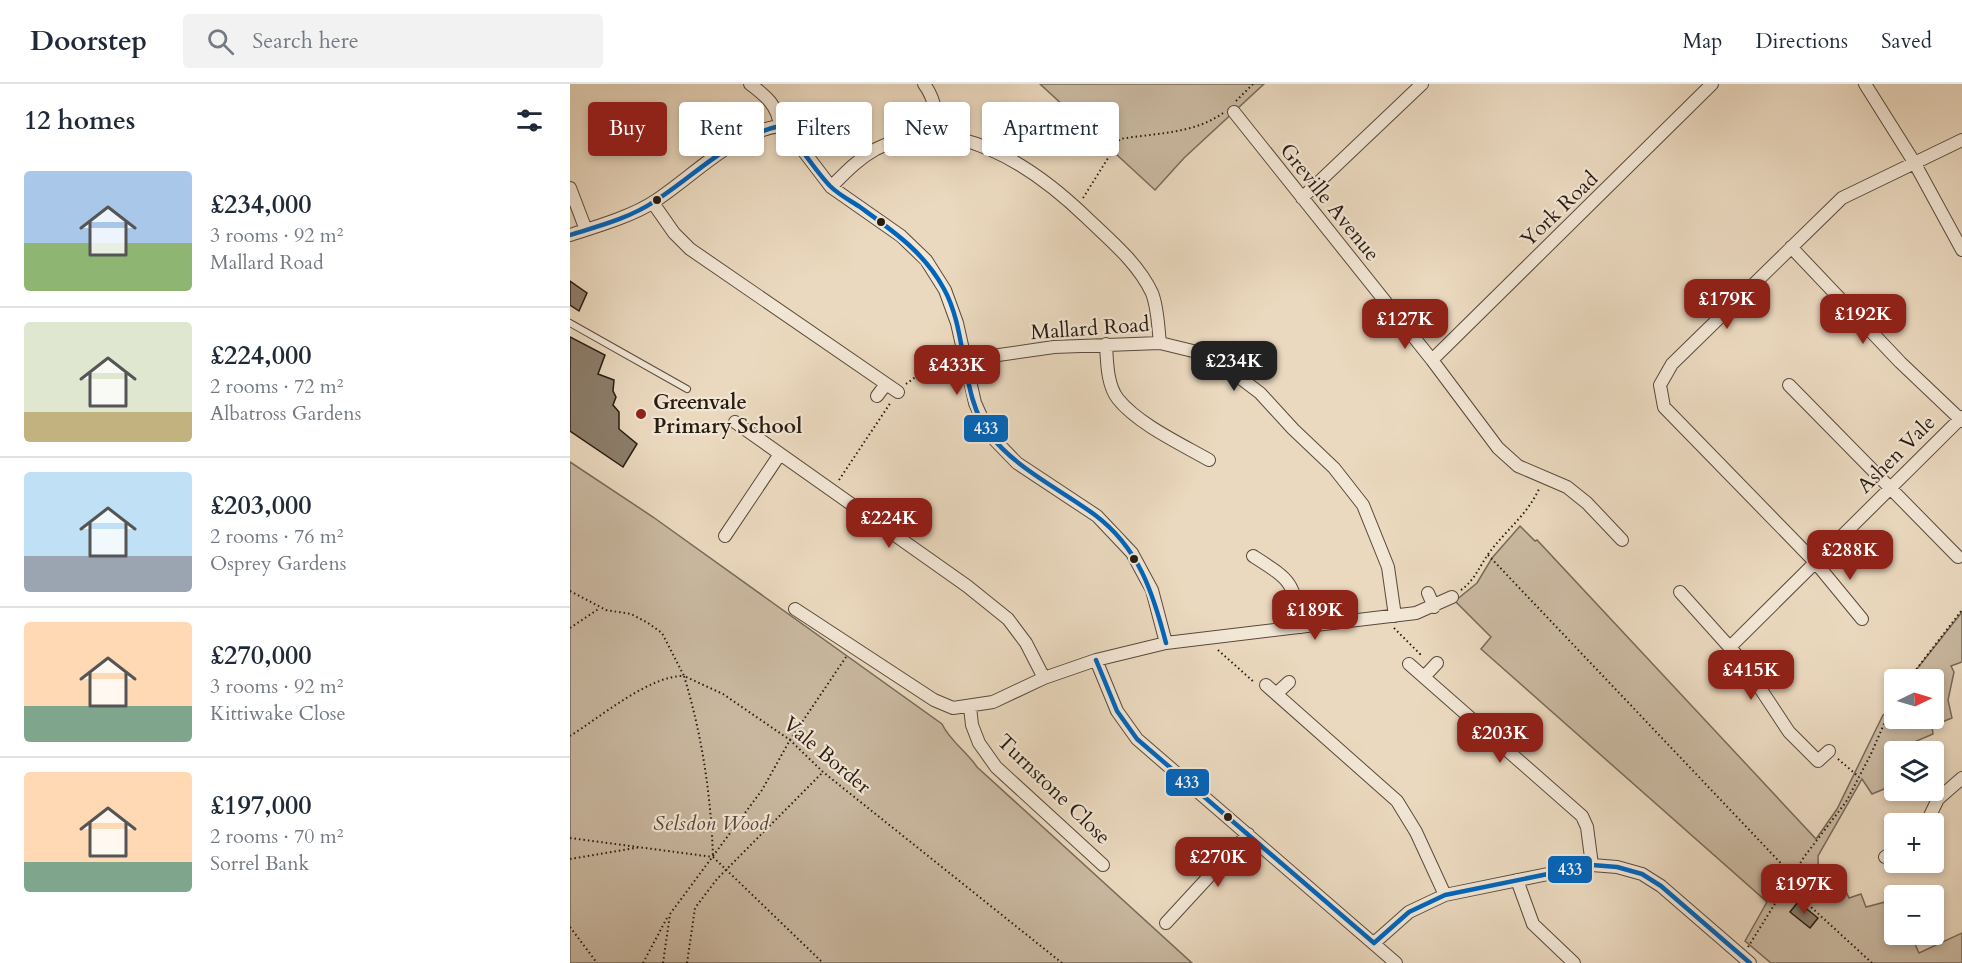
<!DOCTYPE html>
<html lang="en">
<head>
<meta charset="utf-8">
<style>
  :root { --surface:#fff; --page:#f2f2f3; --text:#1f2937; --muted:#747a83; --line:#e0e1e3; --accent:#8f2418 }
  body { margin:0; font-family:Cardo,serif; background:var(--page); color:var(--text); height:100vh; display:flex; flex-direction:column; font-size:22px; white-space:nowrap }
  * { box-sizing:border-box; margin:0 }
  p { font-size:20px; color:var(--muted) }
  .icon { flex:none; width:33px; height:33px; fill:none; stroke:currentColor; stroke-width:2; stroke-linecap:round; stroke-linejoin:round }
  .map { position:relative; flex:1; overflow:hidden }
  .side { display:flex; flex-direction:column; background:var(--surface); width:570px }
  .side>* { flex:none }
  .top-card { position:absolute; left:18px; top:18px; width:570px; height:54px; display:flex; gap:12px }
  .needle { width:39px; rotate:85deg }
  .buttons { position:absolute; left:1314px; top:585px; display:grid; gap:12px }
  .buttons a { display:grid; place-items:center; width:60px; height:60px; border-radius:6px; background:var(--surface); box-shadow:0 3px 9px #0003; font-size:30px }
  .price { position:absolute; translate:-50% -51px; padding:0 14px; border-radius:12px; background:var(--accent); color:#fff; font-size:20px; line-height:39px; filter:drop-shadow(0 2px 3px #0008) }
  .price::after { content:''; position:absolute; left:50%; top:36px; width:18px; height:14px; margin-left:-9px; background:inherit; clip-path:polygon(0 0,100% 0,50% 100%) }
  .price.active { background:#222; color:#fff }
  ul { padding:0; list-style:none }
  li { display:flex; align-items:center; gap:18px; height:150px; padding:0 24px }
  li+li { border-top:2px solid var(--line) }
  li span { display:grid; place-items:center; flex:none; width:168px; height:120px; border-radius:6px; color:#555 }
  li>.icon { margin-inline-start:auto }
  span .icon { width:72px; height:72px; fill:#fffc; stroke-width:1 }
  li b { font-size:26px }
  h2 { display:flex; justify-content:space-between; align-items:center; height:72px; padding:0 24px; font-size:26px }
  .chip { padding:0 21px; border-radius:6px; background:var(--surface); box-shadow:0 3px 9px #0003; font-size:21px; line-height:54px }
  .chip.active { background:var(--accent); color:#fff }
  header { display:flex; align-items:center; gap:36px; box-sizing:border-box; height:84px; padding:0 30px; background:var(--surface); border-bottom:2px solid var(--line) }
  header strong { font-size:28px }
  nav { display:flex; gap:33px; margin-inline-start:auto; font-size:21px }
  .search { width:420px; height:54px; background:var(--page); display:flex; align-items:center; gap:15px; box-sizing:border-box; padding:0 21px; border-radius:6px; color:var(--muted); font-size:22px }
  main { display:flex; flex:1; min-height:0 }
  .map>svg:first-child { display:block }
</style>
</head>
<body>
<header>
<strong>Doorstep</strong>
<div class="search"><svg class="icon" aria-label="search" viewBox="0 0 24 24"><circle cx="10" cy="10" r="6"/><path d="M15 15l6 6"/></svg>Search here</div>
<nav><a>Map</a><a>Directions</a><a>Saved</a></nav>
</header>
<main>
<section class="side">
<h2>12 homes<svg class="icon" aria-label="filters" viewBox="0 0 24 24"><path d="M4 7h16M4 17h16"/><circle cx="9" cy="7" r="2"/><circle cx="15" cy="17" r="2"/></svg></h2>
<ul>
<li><span style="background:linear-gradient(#a9c7e8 60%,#8fb573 0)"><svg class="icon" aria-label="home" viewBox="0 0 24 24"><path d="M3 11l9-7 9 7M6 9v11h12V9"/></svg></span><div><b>£234,000</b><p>3 rooms · 92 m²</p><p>Mallard Road</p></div></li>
<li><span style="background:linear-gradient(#dfe7d0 75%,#c2b280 0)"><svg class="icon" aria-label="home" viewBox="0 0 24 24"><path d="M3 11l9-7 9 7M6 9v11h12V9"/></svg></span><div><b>£224,000</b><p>2 rooms · 72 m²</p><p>Albatross Gardens</p></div></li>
<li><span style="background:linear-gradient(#bfe0f5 70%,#9aa5b1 0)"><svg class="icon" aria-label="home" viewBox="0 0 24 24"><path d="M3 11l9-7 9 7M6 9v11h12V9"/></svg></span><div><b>£203,000</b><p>2 rooms · 76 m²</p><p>Osprey Gardens</p></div></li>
<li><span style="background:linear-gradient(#ffd9b3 70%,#7fa58c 0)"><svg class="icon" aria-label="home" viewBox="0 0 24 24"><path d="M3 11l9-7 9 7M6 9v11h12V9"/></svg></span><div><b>£270,000</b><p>3 rooms · 92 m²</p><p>Kittiwake Close</p></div></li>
<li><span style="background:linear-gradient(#ffd9b3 75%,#7fa58c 0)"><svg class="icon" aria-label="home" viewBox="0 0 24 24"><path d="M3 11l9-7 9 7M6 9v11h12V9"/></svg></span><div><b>£197,000</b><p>2 rooms · 70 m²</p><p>Sorrel Bank</p></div></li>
</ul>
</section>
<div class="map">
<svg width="1392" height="879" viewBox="0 0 1392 879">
  <rect width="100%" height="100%" fill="#ebd9bf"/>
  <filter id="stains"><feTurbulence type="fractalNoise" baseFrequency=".00333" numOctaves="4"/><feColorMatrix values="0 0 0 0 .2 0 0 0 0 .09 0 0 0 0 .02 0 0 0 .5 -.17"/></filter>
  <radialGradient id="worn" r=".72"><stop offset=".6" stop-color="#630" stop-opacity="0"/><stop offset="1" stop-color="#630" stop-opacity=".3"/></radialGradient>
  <path fill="#cab9a1" stroke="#786a59" stroke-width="1.5" d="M470,0h224l-80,74 -29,32z
    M0,378l83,55 289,207c8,17 25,28 35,43l215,196h-622z
    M950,442l15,15 2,-1 279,299 21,-30 46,-94 6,-3 5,-9v15h40v-38l-25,-1 53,-67v50l-11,4 3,6 -6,28 4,18 -20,8 1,8 -26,11 -2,6 -11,1v33l-22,9 -10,-15 -44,77 1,41 25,-10 5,11 12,-4 5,13 19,-5 7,19 -3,3 5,-1v11l17,1 8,18 43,-20v30h-191l-26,-22 22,-39 -286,-253 10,-12 -36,-36 22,-18 15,-25z"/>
  <path fill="#8d7e6b" stroke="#271b11" stroke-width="1.5" d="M0,197l17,12 -8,18 -9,-6z
    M0,253l35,18 -7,19 16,6 -1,11 3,6 -3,8 6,7v17l18,15 -14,23 -53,-36z
    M1228,818l20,16 -8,10 -20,-16z"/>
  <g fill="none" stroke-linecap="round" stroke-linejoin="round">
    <defs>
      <path id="lane" d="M0,239l117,66"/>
      <path id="street" d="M180,0c16,12 28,22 30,42
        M354,0c12,16 13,33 13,53
        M1295,0l49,78 48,88
        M664,28l198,248 66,88 20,18 49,21 20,16 35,37
        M210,42l9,6 42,55 70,49 25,24 19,30 12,33 18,80 14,31 28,29 80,53 35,37 20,37 14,53
        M261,103c14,-14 27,-28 45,-38 76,-40 158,18 211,69 23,22 51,45 65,75 6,15 6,34 8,50
        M0,104l16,42
        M732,114l120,-114
        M83,119l21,30 16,16 208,143
        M0,151c25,-8 63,-19 85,-34 37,-24 80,-70 125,-75
        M1221,163l109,115 62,59
        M536,260c1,18 1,41 12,55 20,25 63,45 91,61
        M394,276l90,-13 106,-4 37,9 30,16 33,25 33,36 41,39 29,37 25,62 7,49
        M862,276l280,-276
        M1219,301l169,172
        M307,312l9,-12
        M165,338l232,164 41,33 18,24 18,35
        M155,452l55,-82
        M683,472c39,25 40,25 48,71
        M1110,508l62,69 47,71 29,29 11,-10
        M858,509l6,14
        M225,525l139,91 19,8 40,-6 51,-24 52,-18 70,-17 250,-30 36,-16
        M1292,535l-46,-56 -152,-156 -4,-22 12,-21 170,-166 120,-58
        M1160,563l232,-230
        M526,576l21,51 20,28 259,224
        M839,580l173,152 5,11 5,38
        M854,593l13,-14
        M696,601l131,116 19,31 29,63
        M706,610l13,-12
        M400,623l2,18 7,18 17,24 107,98
        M1356,740l12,-25 24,-21
        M1315,773l9,-6
        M947,796l16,44 41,39
        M596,839l82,-89
        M804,859l35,-31 36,-17 147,-30 25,2 25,7 19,12 89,77"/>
    </defs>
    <use href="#lane" stroke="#584a3c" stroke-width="8"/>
    <use href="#street" stroke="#584a3c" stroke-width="14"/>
    <path stroke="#271b11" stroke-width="2" stroke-dasharray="1.5 3" stroke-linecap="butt" d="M666,17l17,-17
      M513,114l37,-59c35,-6 74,-5 103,-26
      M336,300l19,-14 29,-8
      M269,396l52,-78
      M918,471l305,321
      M891,506c14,-10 18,-23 28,-37 17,-23 38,-38 50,-64
      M0,507l36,19 25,4 17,9 14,10 22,43 39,18 67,46 33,32 239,191
      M0,544l30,-20
      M824,544l26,26 -2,2
      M648,566l36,32
      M1338,596l54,-70
      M0,652c29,-18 80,-61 114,-60 18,59 27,119 29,181
      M1268,675l21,18
      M0,754l143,19
      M143,773l110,106
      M0,775l71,-12
      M1218,802l84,77
      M0,843l27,36
      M1178,863l56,-90 42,-55 25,-48 23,-53
      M73,879l25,-47
      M93,879l7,-49 92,-124 28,-50 56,-83
      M117,879l8,-55 22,-29 106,-107"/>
    <use href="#lane" stroke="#f2e6d5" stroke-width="6"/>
    <use href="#street" stroke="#f2e6d5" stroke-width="12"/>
    <defs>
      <path id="bus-1" d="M210,42l9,6c13,18 26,38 41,54 9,9 21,15 30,21 33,24 64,45 84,82 24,43 16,108 46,146 28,35 70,54 105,80 44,33 58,78 71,128
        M0,151c29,-9 60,-17 85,-34 42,-27 75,-64 125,-75
        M526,576l21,51 20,28 237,204
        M804,859l35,-31 36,-17 147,-30 25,2 25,7 19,12 89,77"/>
    </defs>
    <use href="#bus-1" stroke="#f2e6d5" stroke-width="9"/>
    <use href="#bus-1" stroke="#0065bd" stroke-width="4.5"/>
  </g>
  <g fill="#271b11" stroke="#f2e6d5" stroke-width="2">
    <circle cx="87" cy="116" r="5"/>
    <circle cx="311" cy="138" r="5"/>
    <circle cx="564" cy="475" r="5"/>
    <circle cx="658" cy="733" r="5"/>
  </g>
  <circle fill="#8f2418" stroke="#f2e6d5" stroke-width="2" cx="71" cy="330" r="6"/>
  <g text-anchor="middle" stroke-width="4.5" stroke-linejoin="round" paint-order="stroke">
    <g font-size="21" fill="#271b11" stroke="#f2e6d5">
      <text transform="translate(760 118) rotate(51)" y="7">Greville Avenue</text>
      <text transform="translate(989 125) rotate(-44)" y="7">York Road</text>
      <text transform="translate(520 244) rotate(-4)" y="7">Mallard Road</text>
      <text transform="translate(1326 370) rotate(-45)" y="7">Ashen Vale</text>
      <text transform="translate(257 671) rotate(40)" y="7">Vale Border</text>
      <text transform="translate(484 705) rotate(44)" y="7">Turnstone Close</text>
    </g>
    <g font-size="21" font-weight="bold" fill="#271b11" stroke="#f2e6d5" text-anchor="start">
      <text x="83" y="325">Greenvale<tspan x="83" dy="24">Primary School</tspan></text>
    </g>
    <g font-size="21" font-style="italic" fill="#584a3c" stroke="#f2e6d5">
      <text x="141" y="746">Selsdon Wood</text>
    </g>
  </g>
  <g stroke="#f2e6d5" stroke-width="2">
    <rect x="393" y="330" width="46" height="29" rx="6" fill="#0065bd"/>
    <rect x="595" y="684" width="45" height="29" rx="6" fill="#0065bd"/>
    <rect x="977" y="771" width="46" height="29" rx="6" fill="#0065bd"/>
  </g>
  <g font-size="16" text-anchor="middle" font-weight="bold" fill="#fff">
    <text x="416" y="350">433</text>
    <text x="617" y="704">433</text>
    <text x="1000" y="791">433</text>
  </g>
  <rect width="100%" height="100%" filter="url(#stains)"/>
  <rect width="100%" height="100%" fill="url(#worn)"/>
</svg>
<div class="buttons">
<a><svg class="needle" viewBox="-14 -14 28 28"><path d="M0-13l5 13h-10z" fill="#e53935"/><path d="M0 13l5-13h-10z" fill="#747a83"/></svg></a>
<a><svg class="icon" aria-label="layers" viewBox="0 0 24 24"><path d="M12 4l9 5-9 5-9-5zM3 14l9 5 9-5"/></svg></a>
<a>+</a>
<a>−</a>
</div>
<b class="price" style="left:1157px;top:246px">£179K</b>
<b class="price" style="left:1293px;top:261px">£192K</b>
<b class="price" style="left:835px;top:266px">£127K</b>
<b class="price active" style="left:664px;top:308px">£234K</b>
<b class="price" style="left:387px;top:312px">£433K</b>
<b class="price" style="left:319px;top:465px">£224K</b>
<b class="price" style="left:1280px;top:497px">£288K</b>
<b class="price" style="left:745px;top:557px">£189K</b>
<b class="price" style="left:1181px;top:617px">£415K</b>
<b class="price" style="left:930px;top:680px">£203K</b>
<b class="price" style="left:648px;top:804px">£270K</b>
<b class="price" style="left:1234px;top:831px">£197K</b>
<div class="top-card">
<a class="chip active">Buy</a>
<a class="chip">Rent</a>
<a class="chip">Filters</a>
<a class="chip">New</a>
<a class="chip">Apartment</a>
</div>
</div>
</main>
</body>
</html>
